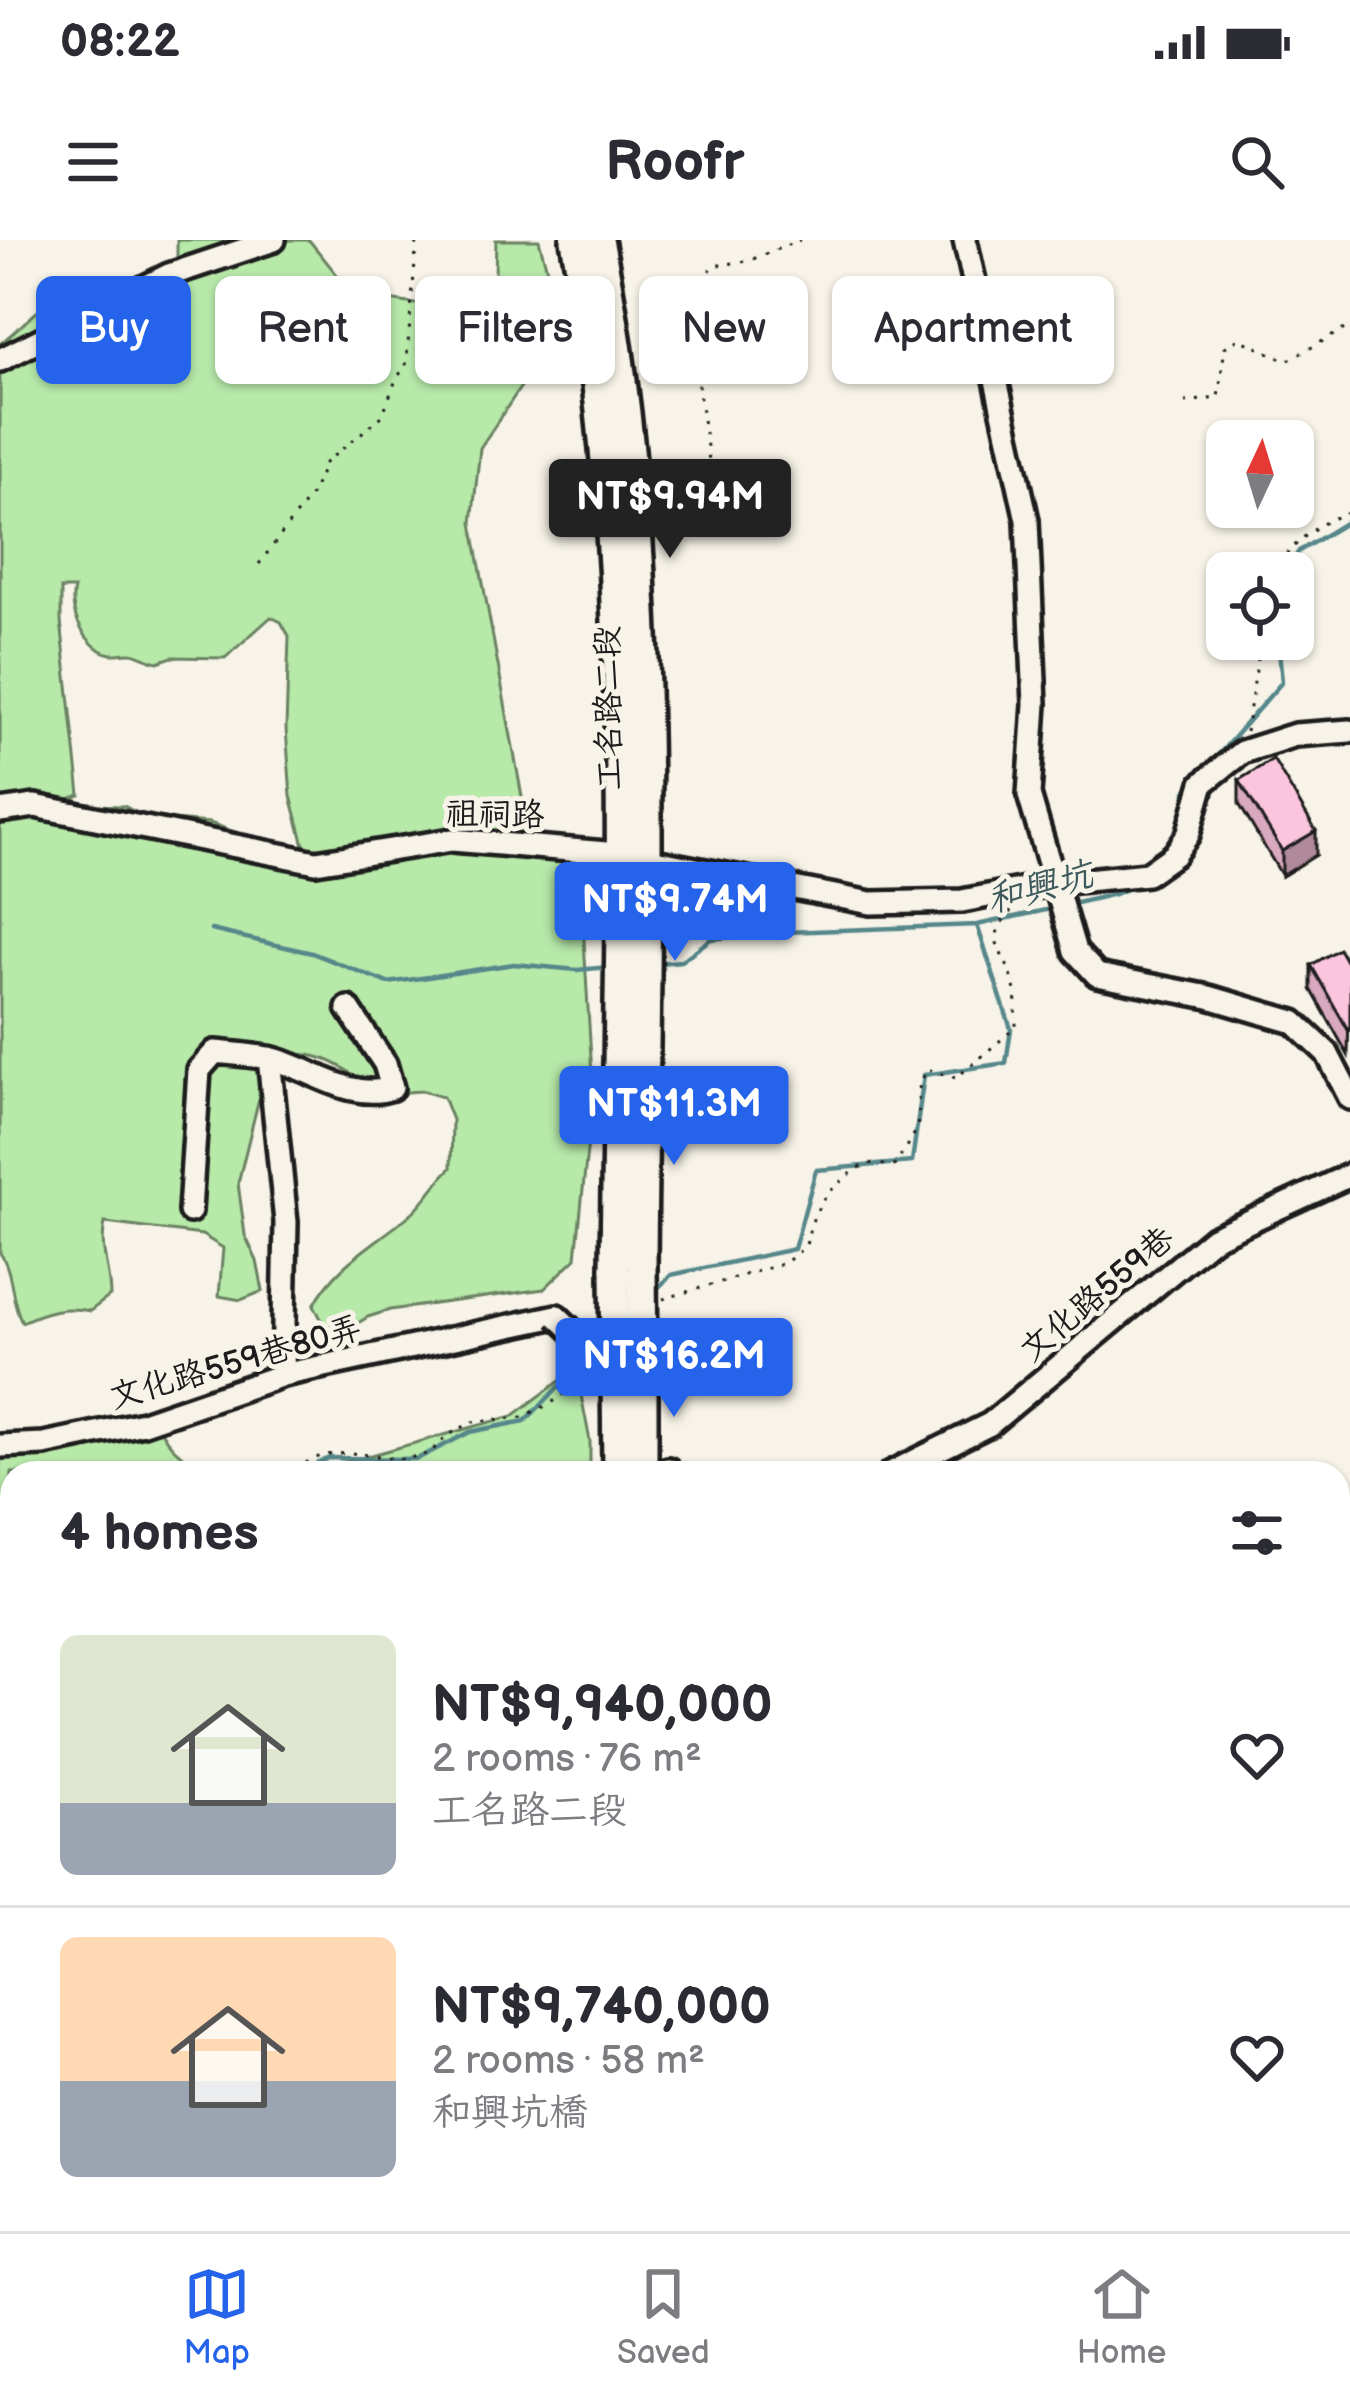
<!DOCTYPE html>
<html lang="en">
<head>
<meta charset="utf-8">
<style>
  :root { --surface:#fff; --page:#f2f2f3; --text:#2b2b33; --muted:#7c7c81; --line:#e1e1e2; --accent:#2563eb }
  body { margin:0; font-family:"Balsamiq Sans","LXGW WenKai TC",sans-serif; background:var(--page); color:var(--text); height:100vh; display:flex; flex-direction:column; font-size:45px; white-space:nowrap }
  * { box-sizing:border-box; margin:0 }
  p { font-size:39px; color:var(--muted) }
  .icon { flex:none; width:66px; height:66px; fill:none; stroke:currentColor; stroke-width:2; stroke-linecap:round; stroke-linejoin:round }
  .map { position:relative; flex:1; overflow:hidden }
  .side { position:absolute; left:0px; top:1221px; width:1350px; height:771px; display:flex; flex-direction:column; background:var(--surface); border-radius:36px 36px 0 0; box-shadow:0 3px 9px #0004 }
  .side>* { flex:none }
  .hud { position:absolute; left:36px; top:36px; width:1278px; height:108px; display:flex; gap:24px }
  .needle { width:78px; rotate:4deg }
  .controls { position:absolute; left:1206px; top:180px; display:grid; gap:24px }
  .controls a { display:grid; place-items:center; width:108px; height:108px; border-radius:18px; background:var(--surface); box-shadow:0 3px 9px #0004; font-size:60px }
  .price { position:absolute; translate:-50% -102px; padding:0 27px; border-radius:12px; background:var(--accent); color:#fff; font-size:39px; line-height:78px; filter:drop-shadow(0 3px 6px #0008) }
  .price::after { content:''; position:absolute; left:50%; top:72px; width:36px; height:27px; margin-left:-18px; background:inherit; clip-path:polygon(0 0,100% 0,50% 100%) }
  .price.on { background:#222; color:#fff }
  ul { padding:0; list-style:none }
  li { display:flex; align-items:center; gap:36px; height:300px; padding:0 60px }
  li+li { border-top:3px solid var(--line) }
  li span { display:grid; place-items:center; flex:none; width:336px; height:240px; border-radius:18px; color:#555 }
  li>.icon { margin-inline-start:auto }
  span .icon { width:144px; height:144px; fill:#fffc; stroke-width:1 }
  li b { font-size:51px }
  h2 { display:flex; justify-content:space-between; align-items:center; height:144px; padding:0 60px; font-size:51px }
  .chip { padding:0 42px; border-radius:18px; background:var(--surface); box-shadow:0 3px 9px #0004; font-size:42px; line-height:108px }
  .chip.on { background:var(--accent); color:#fff }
  .status { display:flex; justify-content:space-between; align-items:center; height:84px; padding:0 60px; background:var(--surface); direction:ltr }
  .status svg { height:33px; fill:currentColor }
  header { display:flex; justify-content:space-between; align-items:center; height:156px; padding:0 60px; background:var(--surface); font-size:54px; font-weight:700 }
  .dock { display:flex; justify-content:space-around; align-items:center; height:168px; border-top:3px solid var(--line); background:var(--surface); font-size:33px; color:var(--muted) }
  .dock a { display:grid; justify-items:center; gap:6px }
  .dock .on { color:var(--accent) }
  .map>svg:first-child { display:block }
</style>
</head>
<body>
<div class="status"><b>08:22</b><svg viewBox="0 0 49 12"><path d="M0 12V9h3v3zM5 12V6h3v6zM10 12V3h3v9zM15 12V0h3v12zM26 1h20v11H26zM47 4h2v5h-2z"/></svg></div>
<header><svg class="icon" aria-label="menu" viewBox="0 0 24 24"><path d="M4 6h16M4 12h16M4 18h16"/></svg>Roofr<svg class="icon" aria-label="search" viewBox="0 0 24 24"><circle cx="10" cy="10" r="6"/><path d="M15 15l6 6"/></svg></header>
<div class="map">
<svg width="1350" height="1991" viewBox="0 0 1350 1991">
  <rect width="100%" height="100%" fill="#f7f3e8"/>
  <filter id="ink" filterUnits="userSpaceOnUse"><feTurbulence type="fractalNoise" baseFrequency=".00833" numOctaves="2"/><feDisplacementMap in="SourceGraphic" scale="24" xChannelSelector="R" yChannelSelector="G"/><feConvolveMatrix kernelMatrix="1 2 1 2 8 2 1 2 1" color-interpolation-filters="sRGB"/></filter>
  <g filter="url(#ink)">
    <path fill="#b7e9a9" stroke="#6a8262" stroke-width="3" fill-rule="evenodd" d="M177,0h132l33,41 18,15 105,15 20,-12 10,-24 1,-35h43l10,37 -6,48 -11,45 -52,78 -8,75 57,312 49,4 15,253 -17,166 -32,31 -154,21 -22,7 -20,12 -24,-4 -10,-20c24,-44 63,-61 99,-93 14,-13 23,-30 38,-44l1,-48 -9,-23 -21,-6 -74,5 1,-24c-22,-15 -39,-19 -66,-18l-18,20 -27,109 7,52 12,26 6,30 -22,9 -22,-4 4,-48 -21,-13 -97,-12c-6,26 5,47 5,73l-20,15c-27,-5 -44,0 -68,11 -12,-22 -8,-49 -22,-69v-909l38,-33 74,-14 65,-36zM61,349h13c-5,21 7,48 26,61 11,7 19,3 30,3 9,0 17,7 28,9l14,-5 53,1 46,-41 10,5 8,14 -3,93 5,67 13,49 -7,9 -87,-31 -64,-5 -22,-12 -33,-1 -20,-7 9,-3 -19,-174z
      M576,1129l14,72v32h-284l207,-57z
      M132,1174l24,7c12,29 36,46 67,52h-211v678l-12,2v-716l79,-2 26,-15z
      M1350,1483v508h-206l-2,-11h196v-495z"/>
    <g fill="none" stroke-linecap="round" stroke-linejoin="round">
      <path stroke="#56878a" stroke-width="4.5" d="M1285,333l14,-22 51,-31
        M1207,528l75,-86 -4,-43
        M1185,568l1,-17 9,-10
        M1072,664l43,-10 20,-9
        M211,690l101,23 76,30 126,-19 63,6 32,-3
        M656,723l25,-2 30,-22 74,-7 192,-7 78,-17
        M654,1052l17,-17 123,-26 22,-79 96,-8 12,-87 82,-12 5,-34 -34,-104
        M211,1233h24
        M299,1233l30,-15 88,1 53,-27 55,-11 66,-66
        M1338,1263l12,-5
        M467,1991l16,-11"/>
      <defs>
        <path id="minor" d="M965,0l62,280 8,184 -6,91 46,156 22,24 112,22 85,25 33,31 23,45
          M0,120l169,-85 105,-35
          M0,571l35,-5 281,56 136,-22 166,14 253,49 91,-2 94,-18 91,-9 27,-19 14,-20 15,-52 39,-31 53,-17 55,-4
          M269,818l17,164 -3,153
          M190,971l9,-141 16,-18c19,2 39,3 58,7 39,10 79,43 119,29l-7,-24 -37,-56
          M0,1206l44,-2 99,-21 140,-48 274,-59
          M668,1229l2,4
          M891,1233l99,-49 223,-186 137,-63
          M1338,1283l12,-5
          M0,1598l12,-5
          M0,1941l12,-6
          M988,1980l6,11"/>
        <path id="major" d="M575,0c63,339 43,687 40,1030
          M599,0c67,333 45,690 43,1028
          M616,1133l1,100
          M643,1233v-105
          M927,1980l4,11
          M954,1980l5,11"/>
      </defs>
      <use href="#minor" stroke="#1c1c1c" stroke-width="30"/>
      <use href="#major" stroke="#1c1c1c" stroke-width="36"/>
      <path stroke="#1c1c1c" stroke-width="3" stroke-dasharray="3 9" stroke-linecap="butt" d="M1185,162l33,-4 7,-51 14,-8 48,22 63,-35
        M659,254l54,-6 -16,-110 -5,-64 20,-48 36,-5 52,-21
        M259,324l52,-69 14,-32 57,-47 15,-39 9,-10 11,-127
        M1271,333c20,-26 46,-53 79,-60
        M1246,492l15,-93
        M663,1059l122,-36 21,-17c7,-43 25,-60 61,-83l27,3c9,-14 23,-30 24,-47 3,-28 -6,-19 9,-50l29,9 60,-51c0,-18 1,-35 -5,-52 -11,-29 -26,-35 0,-64
        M215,1233l7,-7 28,7
        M284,1233l39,-18 28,-2 54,6 25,-6 17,-17 25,-14 50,-5 28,-13 38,-27
        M0,1360l12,-6"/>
      <use href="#minor" stroke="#f7f3e8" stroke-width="21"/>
      <use href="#major" stroke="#f7f3e8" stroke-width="27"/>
      <defs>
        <path id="minor-bridge" d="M557,1076l59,57 8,-2"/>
        <path id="major-bridge" d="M642,1028l1,100
          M615,1030l1,103"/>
      </defs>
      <use href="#minor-bridge" stroke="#1c1c1c" stroke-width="30" stroke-linecap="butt"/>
      <use href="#major-bridge" stroke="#1c1c1c" stroke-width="36" stroke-linecap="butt"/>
      <use href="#minor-bridge" stroke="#f7f3e8" stroke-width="21"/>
      <use href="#major-bridge" stroke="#f7f3e8" stroke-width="27"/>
    </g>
    <path fill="#d9a9bf" stroke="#1c1c1c" stroke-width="3" d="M1239,540l77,75 -34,21 -43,-72z
      M1311,725l39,3 -2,87 -37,-66z"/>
    <path fill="#b08a9b" stroke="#1c1c1c" stroke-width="3" d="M1316,591v24l-34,21v-25z"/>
    <path fill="#fcc5de" stroke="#1c1c1c" stroke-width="3" d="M1273,519l43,72 -34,20 -43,-71z
      M1339,709l11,19v61l-2,1 -37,-65z"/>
  </g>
  <g text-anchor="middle" stroke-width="10" stroke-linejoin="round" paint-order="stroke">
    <g font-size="33" fill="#1c1c1c" stroke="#f7f3e8">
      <text transform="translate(607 468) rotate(-91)" y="12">工名路二段</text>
      <text transform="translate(495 573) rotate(1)" y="12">祖祠路</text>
      <text transform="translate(1096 1053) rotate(-40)" y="12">文化路559巷</text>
      <text transform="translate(235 1121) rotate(-16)" y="12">文化路559巷80弄</text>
    </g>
    <g font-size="36" font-style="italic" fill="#3e5a5c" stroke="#f7f3e8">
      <text transform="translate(1039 646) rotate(-15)" y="13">和興坑</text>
    </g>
  </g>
</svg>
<div class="controls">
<a><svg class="needle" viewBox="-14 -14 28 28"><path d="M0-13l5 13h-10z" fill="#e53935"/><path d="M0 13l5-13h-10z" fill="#7c7c81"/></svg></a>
<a><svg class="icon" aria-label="locate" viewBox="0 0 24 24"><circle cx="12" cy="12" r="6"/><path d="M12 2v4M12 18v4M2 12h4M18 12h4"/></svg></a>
</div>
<b class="price on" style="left:670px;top:321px">NT$9.94M</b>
<b class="price" style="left:675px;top:724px">NT$9.74M</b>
<b class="price" style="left:674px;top:928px">NT$11.3M</b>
<b class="price" style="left:674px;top:1180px">NT$16.2M</b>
<div class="hud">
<a class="chip on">Buy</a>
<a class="chip">Rent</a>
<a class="chip">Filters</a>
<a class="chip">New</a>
<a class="chip">Apartment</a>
</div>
<section class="side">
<h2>4 homes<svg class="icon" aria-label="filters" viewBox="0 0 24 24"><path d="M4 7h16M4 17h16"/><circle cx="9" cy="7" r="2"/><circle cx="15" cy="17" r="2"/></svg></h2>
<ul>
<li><span style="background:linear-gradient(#dfe7d0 70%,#9aa5b1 0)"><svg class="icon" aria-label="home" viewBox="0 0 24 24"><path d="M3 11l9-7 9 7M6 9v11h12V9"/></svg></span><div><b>NT$9,940,000</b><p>2 rooms · 76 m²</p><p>工名路二段</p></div><svg class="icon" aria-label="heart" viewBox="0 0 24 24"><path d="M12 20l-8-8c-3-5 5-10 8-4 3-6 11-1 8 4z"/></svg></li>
<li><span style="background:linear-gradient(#ffd9b3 60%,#9aa5b1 0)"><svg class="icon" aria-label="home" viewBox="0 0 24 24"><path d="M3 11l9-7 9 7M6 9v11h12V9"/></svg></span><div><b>NT$9,740,000</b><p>2 rooms · 58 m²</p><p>和興坑橋</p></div><svg class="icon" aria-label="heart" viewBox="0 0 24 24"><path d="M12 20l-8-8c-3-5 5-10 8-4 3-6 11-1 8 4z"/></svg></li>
</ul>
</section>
</div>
<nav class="dock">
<a class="on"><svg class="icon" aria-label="map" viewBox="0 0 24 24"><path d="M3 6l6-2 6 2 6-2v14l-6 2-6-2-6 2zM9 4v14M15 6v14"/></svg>Map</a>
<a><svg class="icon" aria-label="saved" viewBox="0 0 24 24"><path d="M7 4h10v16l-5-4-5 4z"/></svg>Saved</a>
<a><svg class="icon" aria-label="home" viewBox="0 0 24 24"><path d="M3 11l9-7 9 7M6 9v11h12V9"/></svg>Home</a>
</nav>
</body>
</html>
